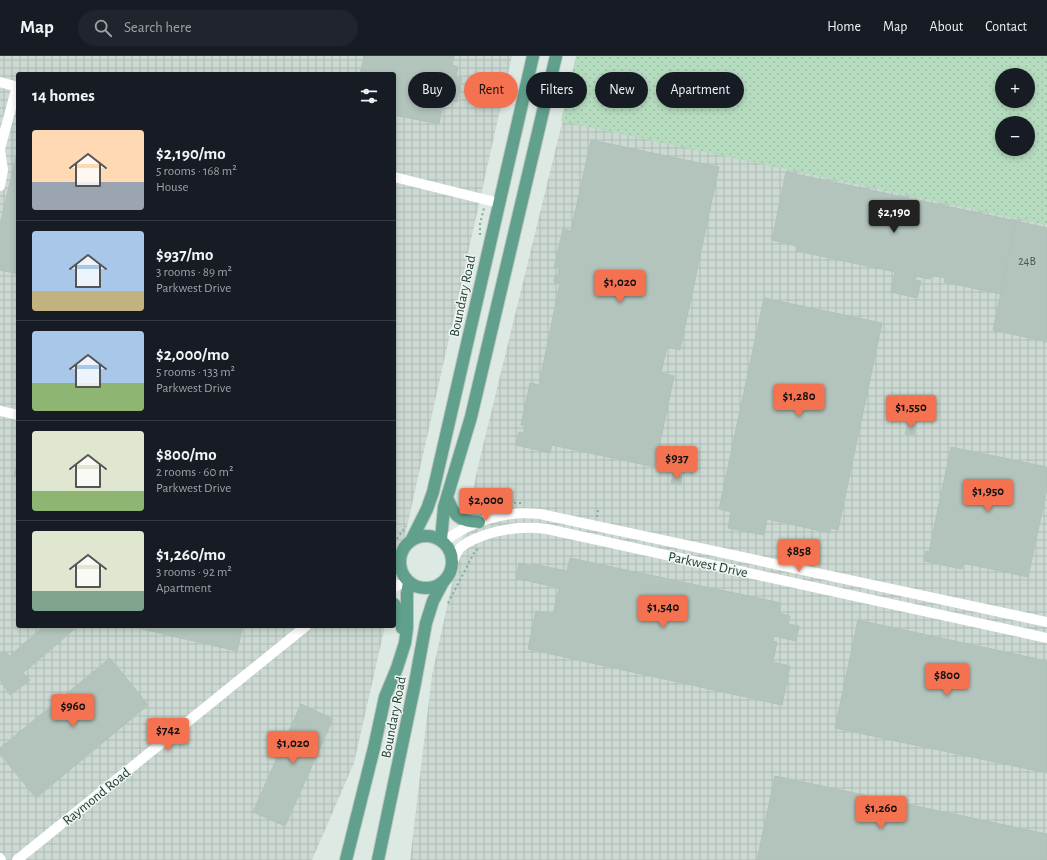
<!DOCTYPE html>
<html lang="en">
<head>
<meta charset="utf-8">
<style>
  :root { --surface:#171b24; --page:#20242c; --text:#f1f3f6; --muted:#9ea1a6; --line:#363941; --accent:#f57250 }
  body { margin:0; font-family:"Alegreya Sans",sans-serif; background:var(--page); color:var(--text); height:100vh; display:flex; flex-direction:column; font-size:15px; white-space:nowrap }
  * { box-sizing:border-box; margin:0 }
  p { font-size:13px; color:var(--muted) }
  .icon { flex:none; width:22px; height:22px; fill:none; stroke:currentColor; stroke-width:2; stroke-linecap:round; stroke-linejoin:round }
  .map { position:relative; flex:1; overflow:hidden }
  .drawer { position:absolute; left:16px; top:16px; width:380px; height:556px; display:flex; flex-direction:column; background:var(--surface); border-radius:4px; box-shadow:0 2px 6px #0003 }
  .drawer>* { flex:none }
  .banner { position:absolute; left:408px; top:16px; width:380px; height:36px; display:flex; gap:8px }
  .fabs { position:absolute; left:995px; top:12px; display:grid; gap:8px }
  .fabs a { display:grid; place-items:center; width:40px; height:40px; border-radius:50%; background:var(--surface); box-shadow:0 2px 6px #0003; font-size:20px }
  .price { position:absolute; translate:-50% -34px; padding:0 9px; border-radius:4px; background:var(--accent); color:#111; font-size:13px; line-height:26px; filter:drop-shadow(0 1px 2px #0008) }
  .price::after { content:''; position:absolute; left:50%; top:24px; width:12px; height:9px; margin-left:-6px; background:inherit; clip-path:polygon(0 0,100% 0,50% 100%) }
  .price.active { background:#222; color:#fff }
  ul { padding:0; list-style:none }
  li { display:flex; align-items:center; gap:12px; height:100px; padding:0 16px }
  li+li { border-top:1px solid var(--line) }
  li span { display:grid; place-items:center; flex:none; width:112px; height:80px; border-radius:4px; color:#555 }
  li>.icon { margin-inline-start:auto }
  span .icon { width:48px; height:48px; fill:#fffc; stroke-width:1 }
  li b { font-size:17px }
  h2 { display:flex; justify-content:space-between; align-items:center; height:48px; padding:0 16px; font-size:17px }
  .tag { padding:0 14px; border-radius:18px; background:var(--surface); box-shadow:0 2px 6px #0003; font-size:14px; line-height:36px }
  .tag.active { background:var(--accent); color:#111 }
  header { display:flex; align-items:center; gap:24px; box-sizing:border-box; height:56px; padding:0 20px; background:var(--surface); border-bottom:1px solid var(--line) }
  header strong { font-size:19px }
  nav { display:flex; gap:22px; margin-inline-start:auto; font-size:14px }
  .search { width:280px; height:36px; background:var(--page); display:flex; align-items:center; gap:10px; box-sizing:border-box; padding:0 14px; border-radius:22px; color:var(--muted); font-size:15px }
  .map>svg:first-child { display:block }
</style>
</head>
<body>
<header>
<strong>Map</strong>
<div class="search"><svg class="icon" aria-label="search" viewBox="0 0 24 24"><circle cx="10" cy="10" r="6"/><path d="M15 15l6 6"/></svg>Search here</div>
<nav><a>Home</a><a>Map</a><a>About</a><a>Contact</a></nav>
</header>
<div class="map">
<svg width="1047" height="804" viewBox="0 0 1047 804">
  <defs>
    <pattern id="industrial-grid" width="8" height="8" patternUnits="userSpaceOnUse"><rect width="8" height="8" fill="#cbd9d2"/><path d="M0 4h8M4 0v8" fill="none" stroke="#aebbb5"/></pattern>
    <pattern id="grass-dots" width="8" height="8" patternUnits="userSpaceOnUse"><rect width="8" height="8" fill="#b5dcbe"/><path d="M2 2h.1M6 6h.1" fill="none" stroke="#9bbea4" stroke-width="1.8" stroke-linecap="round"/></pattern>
  </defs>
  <rect width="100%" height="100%" fill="#dde9e3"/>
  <path fill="url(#industrial-grid)" d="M0,0h512l-118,529v-511h-376v552h367l-31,137 -42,97h-312z
    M563,63l484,104v637h-637l22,-185 47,-213z"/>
  <path fill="url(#grass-dots)" fill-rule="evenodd" d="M576,0h471v169l-486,-104zM1002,19h26v26h-26zM1002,67h26v26h-26z"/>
  <path fill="#b2c4bc" stroke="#afc3ba" d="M364,0h90l-2,9 6,2 -2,10 6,1 -5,24 -13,-3 -5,25 -45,-9v-41h-34z
    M591,84l128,27 -39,183 -13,-3 -6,26 13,3 -19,91 -103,-22 -2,8 -34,-8 3,-13 5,1 2,-7 -5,-1 9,-42 9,2 21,-102 -6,-1 1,-7h3l1,-6 -5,-1 9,-39 8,2z
    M18,92v126l-18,-4v-45z
    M786,116l230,49 -16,73 -56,-12 1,-4 -14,-3 -1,4 -15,-3 -1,4 7,1 -4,17 -26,-6 4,-20 -98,-21v-5l-25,-6z
    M1016,165l31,7v114l-54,-12z
    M764,242l118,25 -44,207 -7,-2 -1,5 -63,-14 -3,16 -36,-7 3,-16 -12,-3z
    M908,367l8,2 -2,10 -9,-1z
    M951,391l96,20v22l-19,88 -65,-14 -1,6 -38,-8 2,-10 3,1z
    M18,404v17l-4,-1z
    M673,418l9,2 -1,9 -10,-2z
    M570,502l211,45 -2,10 11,3 -2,8 11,2 -3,15 -22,-5 -1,5 4,1 -4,20 17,4 -8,39 -254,-56 8,-38 17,3 6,-26 -43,-10 3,-15 13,3 1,-2 34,7z
    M858,564l189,41v112l-212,-45z
    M44,570h34l-55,47 7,7 -20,15 -10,-15v-26l4,-3 6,5z
    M129,570h114l-6,25z
    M110,602l38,47 -112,93 -36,-44v-6z
    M301,648l32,15 -48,107 -32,-14z
    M775,720l272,58v26h-290z"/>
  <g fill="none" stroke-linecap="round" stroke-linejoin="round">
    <defs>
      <path id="major" d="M447,441c7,19 11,24 32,25
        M400 506a26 26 0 1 1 52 0a26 26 0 1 1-52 0Z
        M412,483l15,-30 6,-17 100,-436
        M441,484l3,-33 27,-90 85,-361
        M394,548l6,9 2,15
        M346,804l28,-112 11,-51 12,-29 8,-25 2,-15v-34l2,-12
        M378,804l37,-177 11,-60 7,-22 10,-19"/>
    </defs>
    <use href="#major" stroke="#bcc4c1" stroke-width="14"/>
    <path stroke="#7cae9c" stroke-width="2" stroke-dasharray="2 3" stroke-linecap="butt" d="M480,179v-11l4,-16
      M485,454v-4l3,-4 35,1
      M597,461l1,-7
      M394,487l12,-17
      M448,547l27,-52 5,-3"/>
    <path stroke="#fff" stroke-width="10" d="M0,26l18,5
      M0,93l17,-63
      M0,94l3,20 -3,16
      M394,121l105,26
      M0,355l18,4
      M443,486c28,-21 62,-32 97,-28l507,108
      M394,509l5,-6
      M452,509c2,-6 4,-12 8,-17 6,-6 14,-9 22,-12 22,-8 42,-10 65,-7l500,109
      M394,531l14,-6
      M0,802l1,2
      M17,804l289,-234"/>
    <use href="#major" stroke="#60a08d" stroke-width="12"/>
  </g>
  <g text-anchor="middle" stroke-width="3" stroke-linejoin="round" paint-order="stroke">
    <g font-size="12" fill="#445c54">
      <text x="1027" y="209">24B</text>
    </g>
    <g font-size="14" fill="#1f3931" stroke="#edf6f1">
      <text transform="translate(462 240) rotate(-78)" y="5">Boundary Road</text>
      <text transform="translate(708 508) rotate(12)" y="5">Parkwest Drive</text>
      <text transform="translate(393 661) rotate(-79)" y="5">Boundary Road</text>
      <text transform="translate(96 740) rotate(-39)" y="5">Raymond Road</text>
    </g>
  </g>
</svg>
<div class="fabs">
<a>+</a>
<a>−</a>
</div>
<b class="price active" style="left:894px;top:178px">$2,190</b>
<b class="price" style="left:620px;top:248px">$1,020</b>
<b class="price" style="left:799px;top:362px">$1,280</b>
<b class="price" style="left:911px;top:373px">$1,550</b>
<b class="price" style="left:677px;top:424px">$937</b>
<b class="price" style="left:988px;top:457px">$1,950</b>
<b class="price" style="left:486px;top:466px">$2,000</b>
<b class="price" style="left:799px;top:517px">$858</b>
<b class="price" style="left:663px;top:573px">$1,540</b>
<b class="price" style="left:947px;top:641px">$800</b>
<b class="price" style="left:73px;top:672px">$960</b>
<b class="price" style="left:168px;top:696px">$742</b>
<b class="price" style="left:293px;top:709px">$1,020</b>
<b class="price" style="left:881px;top:774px">$1,260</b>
<div class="banner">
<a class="tag">Buy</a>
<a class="tag active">Rent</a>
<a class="tag">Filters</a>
<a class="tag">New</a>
<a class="tag">Apartment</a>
</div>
<section class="drawer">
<h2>14 homes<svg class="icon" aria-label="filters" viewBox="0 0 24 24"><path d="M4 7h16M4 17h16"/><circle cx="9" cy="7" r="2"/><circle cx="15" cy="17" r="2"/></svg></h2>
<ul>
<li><span style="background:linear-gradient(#ffd9b3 65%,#9aa5b1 0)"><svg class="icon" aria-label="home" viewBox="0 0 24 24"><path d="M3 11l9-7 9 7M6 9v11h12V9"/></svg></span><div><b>$2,190/mo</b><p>5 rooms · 168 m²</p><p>House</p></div></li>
<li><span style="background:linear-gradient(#a9c7e8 75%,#c2b280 0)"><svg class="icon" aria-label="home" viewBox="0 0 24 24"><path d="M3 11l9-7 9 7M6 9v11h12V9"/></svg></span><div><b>$937/mo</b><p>3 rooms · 89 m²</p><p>Parkwest Drive</p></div></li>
<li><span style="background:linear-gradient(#a9c7e8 65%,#8fb573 0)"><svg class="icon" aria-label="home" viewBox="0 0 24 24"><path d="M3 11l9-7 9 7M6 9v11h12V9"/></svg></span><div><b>$2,000/mo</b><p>5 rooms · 133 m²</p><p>Parkwest Drive</p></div></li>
<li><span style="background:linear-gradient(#dfe7d0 75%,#8fb573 0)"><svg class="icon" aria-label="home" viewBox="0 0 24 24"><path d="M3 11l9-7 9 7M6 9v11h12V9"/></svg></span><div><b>$800/mo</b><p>2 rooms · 60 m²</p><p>Parkwest Drive</p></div></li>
<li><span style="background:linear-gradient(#dfe7d0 75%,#7fa58c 0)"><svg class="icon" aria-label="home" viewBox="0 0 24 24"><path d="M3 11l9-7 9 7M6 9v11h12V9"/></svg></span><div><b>$1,260/mo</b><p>3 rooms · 92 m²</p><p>Apartment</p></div></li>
</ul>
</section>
</div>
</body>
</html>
